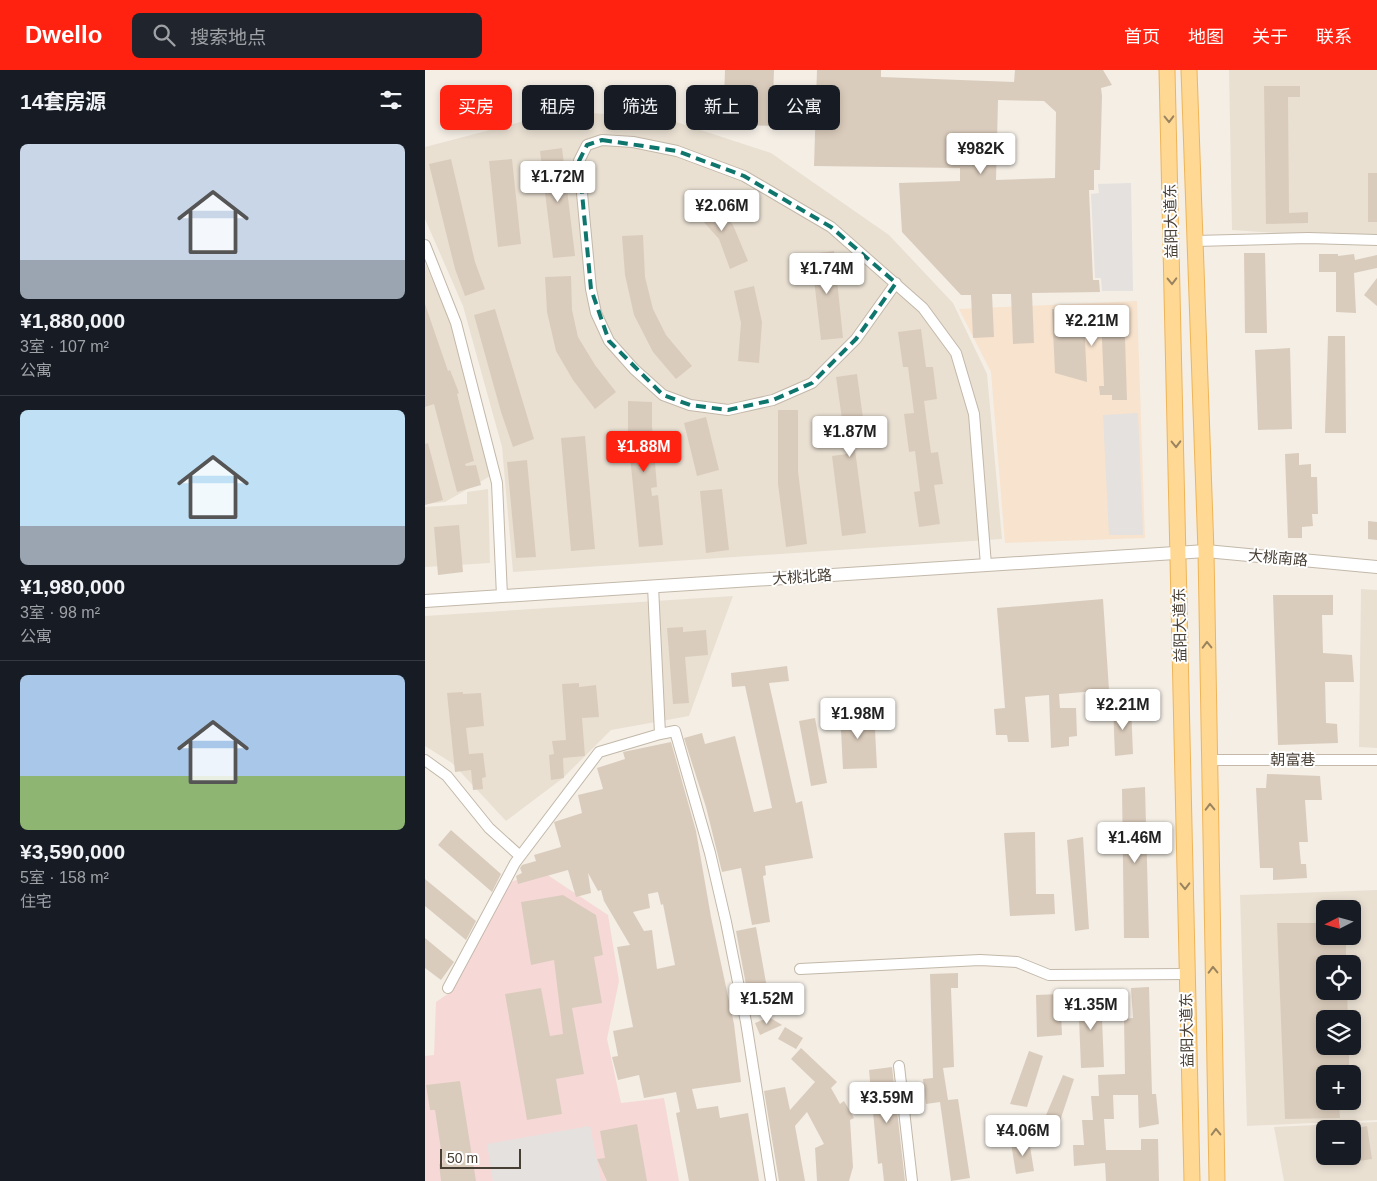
<!DOCTYPE html>
<html lang="zh">
<head>
<meta charset="utf-8">
<style>
  :root { --surface:#171b24; --page:#20242c; --text:#f1f3f6; --muted:#9ea1a6; --line:#363941; --accent:#f21 }
  body { margin:0; font-family:Arial,"Noto Sans SC",sans-serif; background:var(--page); color:var(--text); height:100vh; display:flex; flex-direction:column; font-size:19px; white-space:nowrap }
  * { box-sizing:border-box; margin:0 }
  p { font-size:16px; color:var(--muted) }
  .icon { flex:none; width:28px; height:28px; fill:none; stroke:currentColor; stroke-width:2; stroke-linecap:round; stroke-linejoin:round }
  .map { position:relative; flex:1; overflow:hidden }
  .panel { display:flex; flex-direction:column; background:var(--surface); width:425px }
  .panel>* { flex:none }
  .top-card { position:absolute; left:15px; top:15px; width:475px; height:45px; display:flex; gap:10px }
  .needle { width:32px; rotate:264deg }
  .tools { position:absolute; left:891px; top:830px; display:grid; gap:10px }
  .tools a { display:grid; place-items:center; width:45px; height:45px; border-radius:8px; background:var(--surface); box-shadow:0 2px 8px #0003; font-size:25px }
  .scale { position:absolute; left:15px; bottom:12px; width:81px; box-sizing:border-box; padding-left:5px; border:2px solid #473e34; border-top:0; font-size:14px; line-height:18px; white-space:nowrap; color:#473e34; -webkit-text-stroke:4px #fff; paint-order:stroke }
  .price { position:absolute; translate:-50% -42px; padding:0 11px; border-radius:5px; background:#fff; color:#222; font-size:16px; line-height:32px; filter:drop-shadow(0 1px 2px #0008) }
  .price::after { content:''; position:absolute; left:50%; top:30px; width:15px; height:11px; margin-left:-8px; background:inherit; clip-path:polygon(0 0,100% 0,50% 100%) }
  .price.on { background:var(--accent); color:#fff }
  ul { padding:0; list-style:none }
  li { display:grid; align-content:center; gap:10px; height:265px; padding:0 20px }
  li+li { border-top:1px solid var(--line) }
  li span { display:grid; place-items:center; height:155px; border-radius:8px; color:#555 }
  li>.icon { margin-inline-start:auto }
  span .icon { width:90px; height:90px; fill:#fffc; stroke-width:1 }
  li b { font-size:21px }
  h2 { display:flex; justify-content:space-between; align-items:center; height:60px; padding:0 20px; font-size:21px }
  .tag { padding:0 18px; border-radius:8px; background:var(--surface); box-shadow:0 2px 8px #0003; font-size:18px; line-height:45px }
  .tag.on { background:var(--accent); color:#fff }
  header { display:flex; align-items:center; gap:30px; box-sizing:border-box; height:70px; padding:0 25px; background:var(--accent); color:#fff }
  header strong { font-size:24px }
  nav { display:flex; gap:28px; margin-inline-start:auto; font-size:18px }
  .search { width:350px; height:45px; background:var(--page); display:flex; align-items:center; gap:12px; box-sizing:border-box; padding:0 18px; border-radius:8px; color:var(--muted); font-size:19px }
  main { display:flex; flex:1; min-height:0 }
  .map>svg:first-child { display:block }
</style>
</head>
<body>
<header>
<strong>Dwello</strong>
<div class="search"><svg class="icon" aria-label="search" viewBox="0 0 24 24"><circle cx="10" cy="10" r="6"/><path d="M15 15l6 6"/></svg>搜索地点</div>
<nav><a>首页</a><a>地图</a><a>关于</a><a>联系</a></nav>
</header>
<main>
<section class="panel">
<h2>14套房源<svg class="icon" aria-label="filters" viewBox="0 0 24 24"><path d="M4 7h16M4 17h16"/><circle cx="9" cy="7" r="2"/><circle cx="15" cy="17" r="2"/></svg></h2>
<ul>
<li><span style="background:linear-gradient(#c9d6e8 75%,#9aa5b1 0)"><svg class="icon" aria-label="home" viewBox="0 0 24 24"><path d="M3 11l9-7 9 7M6 9v11h12V9"/></svg></span><div><b>¥1,880,000</b><p>3室 · 107 m²</p><p>公寓</p></div></li>
<li><span style="background:linear-gradient(#bfe0f5 75%,#9aa5b1 0)"><svg class="icon" aria-label="home" viewBox="0 0 24 24"><path d="M3 11l9-7 9 7M6 9v11h12V9"/></svg></span><div><b>¥1,980,000</b><p>3室 · 98 m²</p><p>公寓</p></div></li>
<li><span style="background:linear-gradient(#a9c7e8 65%,#8fb573 0)"><svg class="icon" aria-label="home" viewBox="0 0 24 24"><path d="M3 11l9-7 9 7M6 9v11h12V9"/></svg></span><div><b>¥3,590,000</b><p>5室 · 158 m²</p><p>住宅</p></div></li>
</ul>
</section>
<div class="map">
<svg width="952" height="1111" viewBox="0 0 952 1111">
  <rect width="100%" height="100%" fill="#f4eee5"/>
  <path fill="#e9e0d2" fill-rule="evenodd" d="M804,0h148v170l-145,-10z
    M137,41l102,7 107,35 118,82 64,68 34,71 15,165 -489,33 -11,-125 -39,-141 -38,-87v-72z
    M0,193l27,63 40,149 -47,27 -20,2z
    M63,419l2,74 -65,4v-60l42,-3v-12z
    M936,519l16,1v158l-18,-1z
    M308,526l-44,120 -78,14 -48,48 -57,43 -54,-58 -27,-17v-130z
    M952,820v230l-130,6 -7,-231zM900,839h28v27h-28zM900,894h28v27h-28zM900,949h28v27h-28zM900,1004h28v27h-28z
    M952,1052v59h-93l-10,-54zM900,1059h28v27h-28z"/>
  <path fill="#f8e3ce" d="M712,231l8,237 -140,5 -14,-171 -32,-63z"/>
  <path fill="#f6d9d7" d="M118,802l65,43 11,66 -12,58 14,64 43,-5 15,83h-254v-125l9,-1 2,-53 16,-11 58,-109z"/>
  <path fill="#e4e1de" d="M706,113l2,108h-31l-1,-13h-6l-4,-84 8,-1 -1,-9z
    M713,343l5,122h-34l-6,-120z
    M165,1056l11,55h-108l-6,-37z"/>
  <path fill="#daccbc" fill-rule="evenodd" d="M300,0h49l-2,56 -26,-1 1,-23 -23,-1z
    M392,0h64v7l133,5 1,-12h88l9,15 -11,3 1,8 -2,74h-6v20h-5l4,90h6l1,12 -68,1 2,50 -21,1 -2,-50h-19l2,43 -21,1 -2,-43h-10l-59,-63 -3,-49 61,-2v-13l-146,-2zM573,30l46,1 12,11 -1,66 -59,2z
    M839,16h36v11h-12l1,116 19,-1v11l-42,1z
    M137,78l13,108 -22,2 -13,-107z
    M26,89l24,103 10,27 -20,7 -10,-27 -26,-105z
    M87,89l9,85 -23,3 -9,-86z
    M943,103h9v49h-9z
    M283,127l25,28 15,36 -18,8 -11,-30 -26,-29z
    M218,165l2,42 8,32 13,26 26,31 -16,13 -23,-27 -19,-37 -9,-40 -3,-39z
    M409,181l9,87 -22,2 -10,-86z
    M819,183h21l2,80h-22z
    M894,184h19v2l16,-2 1,6 22,-5v13l-23,5 2,40 -20,-1v-40h-17z
    M146,206l1,34 6,27 17,28 21,27 -21,17 -22,-29 -17,-29 -9,-39 -2,-35z
    M952,208v28l-13,-11z
    M329,216l8,36 -3,41 -21,-2 3,-38 -7,-32z
    M0,234l23,67 2,-1 9,23 -2,1 17,67 -9,3 1,2 10,-1 5,20 -24,7 -23,-88 -9,3z
    M699,237l3,93h-15v-5h-12l-1,-9h5l-3,-69 -17,1 3,64 -32,-9 -3,-64z
    M70,239l39,130 -21,8 -12,-35 -27,-97z
    M496,259l5,38h7l4,32 -13,2 7,52 7,-1 5,32 -9,1 6,39 -21,3 -5,-35 6,-1 -5,-40 -6,1 -5,-38 10,-1 -6,-46h-5l-5,-35z
    M903,266h17l1,97h-21z
    M865,278l2,81 -34,1 -3,-80z
    M432,304l9,66 -12,2 12,91 -24,3 -10,-80 15,-2 -11,-77z
    M203,331l24,1v24l5,61 -6,1 1,8 6,-1 5,50 -24,2 -11,-112z
    M353,340h20v61l9,73 -21,3 -8,-63z
    M281,347l13,53 -22,6 -13,-53z
    M160,366l10,113 -24,2 -10,-113z
    M3,373l15,57 -18,5v-61z
    M874,383v12l12,-1v13h6l1,37h-6l1,12 -11,1v11h-14l-3,-84z
    M102,390l9,97 -20,1 -9,-96z
    M297,419l7,61 -23,3 -6,-62z
    M943,451l9,1v18l-9,-1z
    M34,455l4,47 -25,3 -4,-48z
    M848,525h60v20h-11l1,38 29,2 2,27h-29l1,41 11,1 1,19 -60,2z
    M678,529l6,91 -50,4 1,14h16l1,28 -8,1v9l-18,2 -2,-53 -24,2 4,45h-21l-1,-7h-11l-2,-26 11,-1 -8,-100z
    M258,557v5l23,-2 2,25 -23,2 4,46 -16,1 -6,-76z
    M362,596l2,15 -20,2 27,120 6,-2 11,57 -48,8 1,9 -3,1 7,46 -18,3 -11,-57 -19,4 -16,-65 -22,-69 18,-5 3,11 30,-8 19,76 18,-4 -27,-122 -13,1 -1,-14z
    M154,613v4l17,-2 3,32 -17,1 3,38 -22,2 1,20 -13,2 -2,-25 5,-1 -2,-13 14,-1 -4,-56z
    M38,622v2l18,-1 3,33 -18,2 3,26 14,-1 3,24 -4,1 1,11 -10,1 -2,-20 -16,2 -8,-79z
    M688,636h18l2,48 -18,2z
    M449,640l3,58 -34,1 -3,-58z
    M390,648l12,65 -16,3 -12,-65z
    M246,672l25,89 15,86 23,107 7,58 -49,7 5,20 21,-3 2,12 28,-5 11,68h-70l-13,-68 4,-1 -4,-20 -32,6 -5,-23 -21,5 -6,-23 6,-1 -5,-25 20,-4 -16,-80 13,-2 -26,-44 -3,-11 -3,1 -10,-18 3,20 -15,4 -8,-27 -50,14 -2,-8 6,-3 -2,-5 2,-3 14,-4 -2,-6 27,-8 -7,-25 28,-9 -4,-18 25,-6 -6,-21 28,-9 -2,-7zM233,822l3,13 2,-1 12,61 -18,4 -5,-39 -8,1 -11,-19 17,-4 -2,-14z
    M842,704l53,2 2,24h-17l3,42h-9l2,22h5l1,14 -34,2v-12h-13l-4,-80h10z
    M720,717l4,151h-25l-2,-149z
    M26,760l50,44 -9,18 -54,-47z
    M610,762l1,62h18l1,20 -45,2 -6,-83z
    M658,767l6,92 -14,2 -8,-91z
    M0,809l51,42 -10,19 -41,-34z
    M138,825l33,20 7,40 -9,2 8,46 -30,5 12,66 -28,5 6,35 -35,6 -22,-126 36,-6 9,48 13,-2 -9,-74 -23,5 -10,-63z
    M852,853h48v13h21v28h-21v27h22l1,28h-23v27h24v28h-24v27h14l1,17 -55,1z
    M331,857l11,61 26,-2 2,23h-16l-1,-12 -29,4 -13,-70z
    M0,868l29,24 -13,18 -16,-12z
    M533,903v15h-7l3,79 -11,1 5,32 10,-1 12,79 -19,3 -11,-79 -14,2 -3,-25 10,-1 -3,-104z
    M724,917l3,107h4l3,30 -20,4 -1,-33h-25l1,24h-10l2,31h35v-11h17l1,42h-53l-1,-18 -31,3 -1,-21h11l-2,-25h11l-2,-24h8l-1,-21 27,-1 -1,-55 9,-1 -2,-30z
    M635,924l2,41 -25,2 -1,-42z
    M653,924h23l3,73 -23,1z
    M344,947l13,8 -22,10 -5,-12z
    M360,957l18,11 -7,11 -18,-10z
    M376,978l36,34 -6,6 9,16 4,-3 10,17 -4,2 3,47 -4,14h-32l-2,-33 9,-4 -17,-32 -12,14 10,55h-26l-15,-90 21,-4 5,23 25,-28 -24,-23z
    M604,981l14,5 -16,51 -17,-3z
    M467,997l13,114h-21l-2,-18 -4,1 -9,-94z
    M638,1005l11,4 -18,54 -15,-6z
    M35,1011l16,100h-35l-2,-17 4,-1 -8,-53h-5l-4,-25z
    M212,1054l10,57h-40l-10,-22 8,-1 -5,-27z
    M942,1056l5,33 -19,3v-33z
    M604,1070l5,31 -18,3 -5,-31z"/>
  <g fill="none" stroke-linecap="round" stroke-linejoin="round">
    <defs>
      <path id="minor" d="M770,171l113,-3 69,2
        M0,175l31,78 41,160 5,113
        M471,213l-40,56 -44,44 -39,17 -45,10 -38,-5 -27,-10 -29,-26 -25,-28 -13,-28 -5,-24 -12,-128 8,-16 15,-5 31,2 44,9 67,25 87,51 92,81 33,45 18,61 12,151
        M235,664l15,-3 35,122 16,69 20,100 25,159
        M0,690l22,16 42,52 31,28
        M784,690h168
        M375,899l180,-9 37,2 32,13 137,-1
        M23,918l67,-125 84,-111 61,-18 -7,-148
        M474,996l13,115"/>
      <path id="tertiary" d="M0,531l781,-50 171,16"/>
      <path id="primary" d="M742,0l25,1111
        M764,0l17,481 11,630"/>
    </defs>
    <use href="#minor" stroke="#c3b8a9" stroke-width="12"/>
    <use href="#tertiary" stroke="#c3b8a9" stroke-width="14"/>
    <use href="#primary" stroke="#efb558" stroke-width="17"/>
    <use href="#minor" stroke="#fff" stroke-width="10"/>
    <use href="#tertiary" stroke="#fff" stroke-width="12"/>
    <use href="#primary" stroke="#ffd893" stroke-width="15"/>
  </g>
  <defs><path id="oneway-chevron" d="M-2-3.5L2.5 0L-2 3.5" fill="none" stroke-width="1.6" stroke-linecap="round" stroke-linejoin="round" transform="scale(1.25)"/></defs>
  <g stroke="#9a835f">
    <use href="#oneway-chevron" transform="translate(744 49) rotate(89)"/>
    <use href="#oneway-chevron" transform="translate(747 211) rotate(89)"/>
    <use href="#oneway-chevron" transform="translate(751 374) rotate(89)"/>
    <use href="#oneway-chevron" transform="translate(782 575) rotate(-91)"/>
    <use href="#oneway-chevron" transform="translate(785 737) rotate(-91)"/>
    <use href="#oneway-chevron" transform="translate(760 816) rotate(89)"/>
    <use href="#oneway-chevron" transform="translate(788 900) rotate(-91)"/>
    <use href="#oneway-chevron" transform="translate(791 1062) rotate(-91)"/>
  </g>
  <path fill="none" stroke="#0f766e" stroke-width="4" stroke-dasharray="10 6" stroke-linejoin="round" d="M177,70l75,11 67,25 87,51 65,56 -40,56 -44,44 -39,17 -45,10 -38,-5 -27,-10 -54,-54 -18,-52 -12,-128 8,-16z"/>
  <g text-anchor="middle" stroke-width="4" stroke-linejoin="round" paint-order="stroke">
    <g font-size="15" fill="#473e34" stroke="#fff">
      <text transform="translate(746 151) rotate(-91)" y="5">益阳大道东</text>
      <text transform="translate(853 488) rotate(5)" y="5">大桃南路</text>
      <text transform="translate(377 507) rotate(-4)" y="5">大桃北路</text>
      <text transform="translate(755 555) rotate(-91)" y="5">益阳大道东</text>
      <text x="868" y="695">朝富巷</text>
      <text transform="translate(762 960) rotate(-91)" y="5">益阳大道东</text>
    </g>
  </g>
</svg>
<div class="tools">
<a><svg class="needle" viewBox="-14 -14 28 28"><path d="M0-13l5 13h-10z" fill="#e53935"/><path d="M0 13l5-13h-10z" fill="#9ea1a6"/></svg></a>
<a><svg class="icon" aria-label="locate" viewBox="0 0 24 24"><circle cx="12" cy="12" r="6"/><path d="M12 2v4M12 18v4M2 12h4M18 12h4"/></svg></a>
<a><svg class="icon" aria-label="layers" viewBox="0 0 24 24"><path d="M12 4l9 5-9 5-9-5zM3 14l9 5 9-5"/></svg></a>
<a>+</a>
<a>−</a>
</div>
<div class="scale">50 m</div>
<b class="price" style="left:556px;top:105px">¥982K</b>
<b class="price" style="left:133px;top:133px">¥1.72M</b>
<b class="price" style="left:297px;top:162px">¥2.06M</b>
<b class="price" style="left:402px;top:225px">¥1.74M</b>
<b class="price" style="left:667px;top:277px">¥2.21M</b>
<b class="price" style="left:425px;top:388px">¥1.87M</b>
<b class="price on" style="left:219px;top:403px">¥1.88M</b>
<b class="price" style="left:698px;top:661px">¥2.21M</b>
<b class="price" style="left:433px;top:670px">¥1.98M</b>
<b class="price" style="left:710px;top:794px">¥1.46M</b>
<b class="price" style="left:342px;top:955px">¥1.52M</b>
<b class="price" style="left:666px;top:961px">¥1.35M</b>
<b class="price" style="left:462px;top:1054px">¥3.59M</b>
<b class="price" style="left:598px;top:1087px">¥4.06M</b>
<div class="top-card">
<a class="tag on">买房</a>
<a class="tag">租房</a>
<a class="tag">筛选</a>
<a class="tag">新上</a>
<a class="tag">公寓</a>
</div>
</div>
</main>
</body>
</html>
